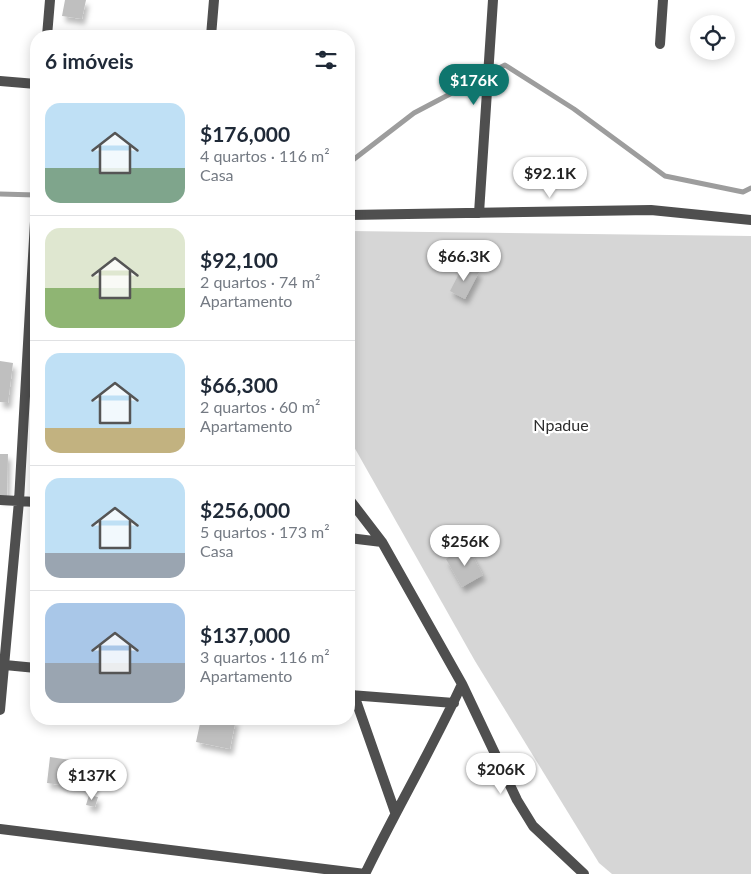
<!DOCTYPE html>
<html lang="pt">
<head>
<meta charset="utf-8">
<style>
  :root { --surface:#fff; --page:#f2f2f3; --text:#1f2937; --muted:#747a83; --line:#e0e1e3; --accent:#0f766e }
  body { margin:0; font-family:Lato,sans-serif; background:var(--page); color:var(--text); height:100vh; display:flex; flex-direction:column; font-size:19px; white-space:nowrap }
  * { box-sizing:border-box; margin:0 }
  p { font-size:16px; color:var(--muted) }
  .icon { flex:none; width:28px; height:28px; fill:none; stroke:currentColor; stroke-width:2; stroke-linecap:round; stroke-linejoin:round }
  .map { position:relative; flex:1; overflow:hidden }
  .drawer { position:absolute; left:30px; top:30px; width:325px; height:695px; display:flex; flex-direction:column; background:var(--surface); border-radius:20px; box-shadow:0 2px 12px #0003 }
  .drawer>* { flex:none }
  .controls { position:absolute; left:690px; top:15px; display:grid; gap:10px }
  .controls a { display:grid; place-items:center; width:45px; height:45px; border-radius:50%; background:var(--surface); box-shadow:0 2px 12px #0003; font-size:25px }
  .price { position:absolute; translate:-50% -42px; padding:0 11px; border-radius:18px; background:#fff; color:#222; font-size:16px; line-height:32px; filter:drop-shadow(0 1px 2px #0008) }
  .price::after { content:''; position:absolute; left:50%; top:30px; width:15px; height:11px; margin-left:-8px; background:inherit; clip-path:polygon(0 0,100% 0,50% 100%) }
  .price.current { background:var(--accent); color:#fff }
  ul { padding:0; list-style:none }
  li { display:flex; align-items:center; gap:15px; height:125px; padding:0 15px }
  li+li { border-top:1px solid var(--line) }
  li span { display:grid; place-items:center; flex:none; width:140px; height:100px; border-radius:15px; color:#555 }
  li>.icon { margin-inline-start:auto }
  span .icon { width:60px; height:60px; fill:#fffc; stroke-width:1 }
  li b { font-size:21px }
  h2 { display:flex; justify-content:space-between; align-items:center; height:60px; padding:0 15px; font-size:21px }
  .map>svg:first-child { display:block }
</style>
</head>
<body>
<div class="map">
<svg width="751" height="874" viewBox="0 0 751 874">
  <defs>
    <filter id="shadow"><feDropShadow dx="3" dy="5.5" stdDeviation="2.5" flood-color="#0004"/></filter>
  </defs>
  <rect width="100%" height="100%" fill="#fff"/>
  <path fill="#d6d6d6" d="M349,231l402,5v638h-139l-13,-11 -124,-202 -126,-223z"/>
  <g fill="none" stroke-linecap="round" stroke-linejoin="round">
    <path stroke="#9d9d9d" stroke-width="5" d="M349,163l65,-50 91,-48 69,44 91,67 78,16 8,-4
      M0,194l36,1"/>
  </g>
  <path fill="#bfbfbf" filter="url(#shadow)" d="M65,0h21l-4,19 -20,-3z
    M464,264l15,8 -14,27 -15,-8z
    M0,361l13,2 -5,40 -8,-1z
    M0,454h8l-1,44h-7z
    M467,546l16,29 -21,12 -16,-28z
    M201,719h35l-6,30 -34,-7z
    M50,757l48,7 -4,26 -47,-7z
    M89,795l9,2 -3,10 -9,-2z"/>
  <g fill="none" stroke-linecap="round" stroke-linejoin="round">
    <path stroke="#4f4f4f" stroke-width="10" d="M47,36l3,-36
      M211,36l3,-36
      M660,44l3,-44
      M0,81l36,3
      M479,213l14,-213
      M349,215l302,-5 100,10
      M349,499l33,43 80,142 55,116 16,26 51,48
      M0,500l36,2
      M349,538l33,4
      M5,665l31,3
      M350,695l104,8
      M354,695l41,117
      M0,710l19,-209 17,-297
      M0,829l365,45
      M365,874c31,-64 67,-125 97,-190"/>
  </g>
  <g text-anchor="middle" stroke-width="4.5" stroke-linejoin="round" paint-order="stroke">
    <g font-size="16" fill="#2d2d2d" stroke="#fff">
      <text x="561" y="431">Npadue</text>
    </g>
  </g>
</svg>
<div class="controls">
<a><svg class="icon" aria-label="locate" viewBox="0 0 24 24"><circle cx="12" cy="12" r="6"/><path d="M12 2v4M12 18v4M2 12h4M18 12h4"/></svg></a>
</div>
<b class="price current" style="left:474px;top:106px">$176K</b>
<b class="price" style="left:550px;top:199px">$92.1K</b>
<b class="price" style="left:464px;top:282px">$66.3K</b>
<b class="price" style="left:465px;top:567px">$256K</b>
<b class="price" style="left:501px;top:795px">$206K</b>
<b class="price" style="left:92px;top:801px">$137K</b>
<section class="drawer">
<h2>6 imóveis<svg class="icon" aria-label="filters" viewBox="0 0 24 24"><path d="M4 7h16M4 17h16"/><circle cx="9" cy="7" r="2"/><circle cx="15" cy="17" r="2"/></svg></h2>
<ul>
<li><span style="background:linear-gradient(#bfe0f5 65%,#7fa58c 0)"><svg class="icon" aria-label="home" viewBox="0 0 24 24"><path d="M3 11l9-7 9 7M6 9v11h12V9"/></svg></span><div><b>$176,000</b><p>4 quartos · 116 m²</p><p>Casa</p></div></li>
<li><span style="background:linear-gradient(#dfe7d0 60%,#8fb573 0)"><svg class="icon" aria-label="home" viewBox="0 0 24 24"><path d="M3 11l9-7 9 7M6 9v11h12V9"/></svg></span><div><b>$92,100</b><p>2 quartos · 74 m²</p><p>Apartamento</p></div></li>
<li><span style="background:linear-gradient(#bfe0f5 75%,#c2b280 0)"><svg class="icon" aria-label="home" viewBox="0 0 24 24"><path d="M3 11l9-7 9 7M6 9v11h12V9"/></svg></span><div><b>$66,300</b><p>2 quartos · 60 m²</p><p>Apartamento</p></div></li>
<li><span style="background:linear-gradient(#bfe0f5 75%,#9aa5b1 0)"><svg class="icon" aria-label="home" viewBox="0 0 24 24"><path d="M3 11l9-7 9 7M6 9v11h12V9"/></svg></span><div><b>$256,000</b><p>5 quartos · 173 m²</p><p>Casa</p></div></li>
<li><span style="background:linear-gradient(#a9c7e8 60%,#9aa5b1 0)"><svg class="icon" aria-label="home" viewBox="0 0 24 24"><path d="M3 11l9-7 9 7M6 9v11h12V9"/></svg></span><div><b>$137,000</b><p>3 quartos · 116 m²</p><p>Apartamento</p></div></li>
</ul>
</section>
</div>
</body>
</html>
